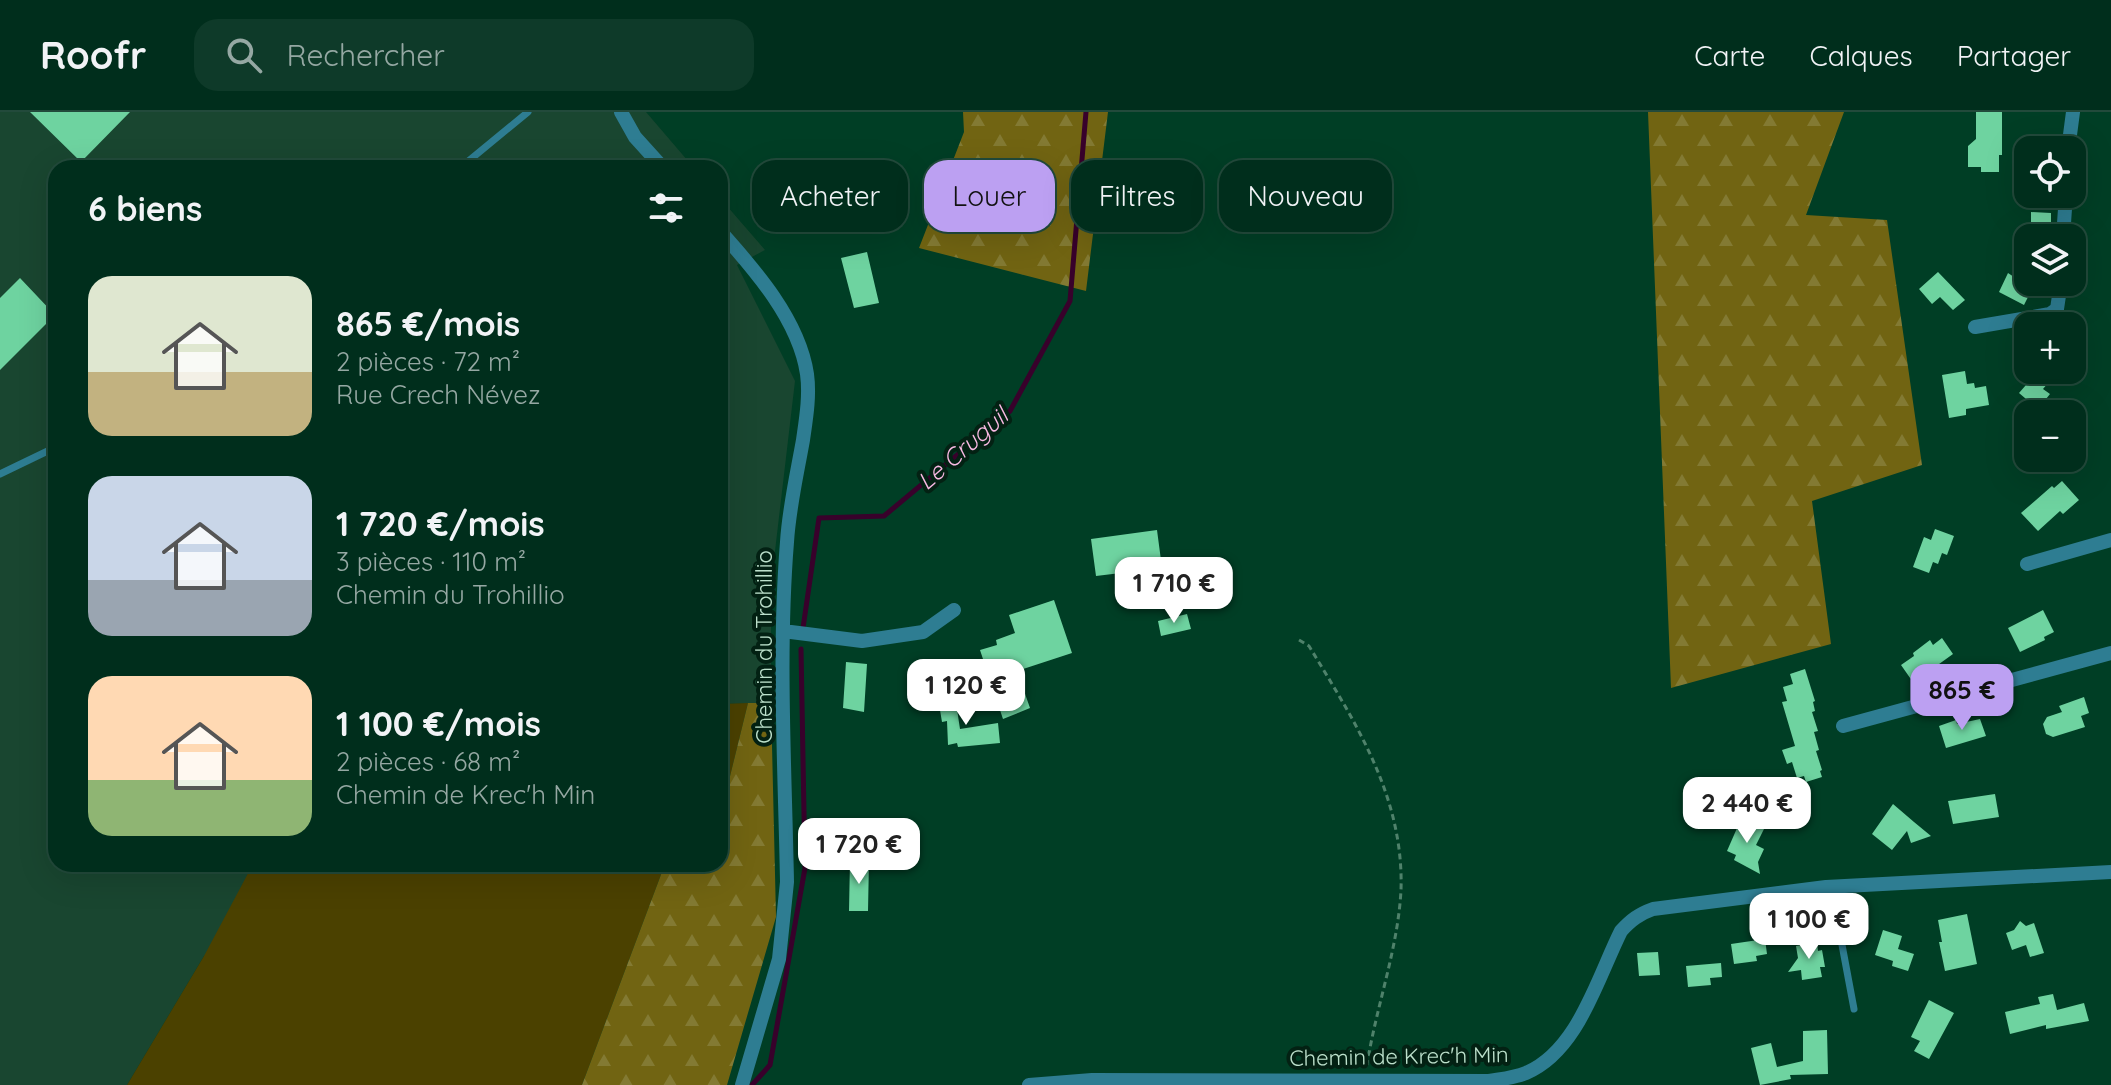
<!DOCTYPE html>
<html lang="fr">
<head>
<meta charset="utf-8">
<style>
  :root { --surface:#002e1c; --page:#0e3a29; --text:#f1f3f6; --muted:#95a8a3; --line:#224a3b; --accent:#bca0f2 }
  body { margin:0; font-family:Quicksand,sans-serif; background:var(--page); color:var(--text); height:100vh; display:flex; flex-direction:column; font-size:30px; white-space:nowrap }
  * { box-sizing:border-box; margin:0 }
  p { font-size:26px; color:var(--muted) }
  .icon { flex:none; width:44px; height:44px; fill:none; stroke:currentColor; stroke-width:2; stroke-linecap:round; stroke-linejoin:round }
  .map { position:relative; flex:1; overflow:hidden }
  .panel { position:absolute; left:48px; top:48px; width:680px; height:712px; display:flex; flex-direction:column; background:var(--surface); border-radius:24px; box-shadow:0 8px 32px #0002,0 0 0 2px var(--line) }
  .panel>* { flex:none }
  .hud { position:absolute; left:752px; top:48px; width:760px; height:72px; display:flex; gap:16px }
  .fabs { position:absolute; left:2014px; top:24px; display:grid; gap:16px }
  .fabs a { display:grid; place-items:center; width:72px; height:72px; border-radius:16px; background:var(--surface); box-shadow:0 8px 32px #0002,0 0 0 2px var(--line); font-size:40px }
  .price { position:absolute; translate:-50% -68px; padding:0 18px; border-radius:16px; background:#fff; color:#222; font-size:26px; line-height:52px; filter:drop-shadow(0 2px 4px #0008) }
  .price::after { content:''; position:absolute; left:50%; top:48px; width:24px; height:18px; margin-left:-12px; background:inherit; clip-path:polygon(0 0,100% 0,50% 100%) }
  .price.current { background:var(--accent); color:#111 }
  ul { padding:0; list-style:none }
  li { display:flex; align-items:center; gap:24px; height:200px; padding:0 40px }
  li span { display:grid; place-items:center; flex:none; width:224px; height:160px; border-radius:24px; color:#555 }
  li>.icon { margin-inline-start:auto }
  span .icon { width:96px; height:96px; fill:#fffc; stroke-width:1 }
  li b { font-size:34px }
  h2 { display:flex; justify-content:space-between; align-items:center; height:96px; padding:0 40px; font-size:34px }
  .chip { padding:0 28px; border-radius:24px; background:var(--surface); box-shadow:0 8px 32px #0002,0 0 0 2px var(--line); font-size:28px; line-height:72px }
  .chip.current { background:var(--accent); color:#111 }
  header { display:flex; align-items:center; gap:48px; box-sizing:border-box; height:112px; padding:0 40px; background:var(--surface); border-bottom:2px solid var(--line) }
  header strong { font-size:38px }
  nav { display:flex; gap:44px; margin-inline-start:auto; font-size:28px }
  .search { width:560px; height:72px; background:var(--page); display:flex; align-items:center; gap:20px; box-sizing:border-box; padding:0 28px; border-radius:24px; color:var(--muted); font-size:30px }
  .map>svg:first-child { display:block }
</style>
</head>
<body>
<header>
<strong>Roofr</strong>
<div class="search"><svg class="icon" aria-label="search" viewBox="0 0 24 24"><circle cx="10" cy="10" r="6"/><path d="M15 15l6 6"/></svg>Rechercher</div>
<nav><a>Carte</a><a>Calques</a><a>Partager</a></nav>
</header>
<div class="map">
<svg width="2111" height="973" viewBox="0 0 2111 973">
  <defs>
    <pattern id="forest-firs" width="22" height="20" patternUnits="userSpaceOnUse" patternTransform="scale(2)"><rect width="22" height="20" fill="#716412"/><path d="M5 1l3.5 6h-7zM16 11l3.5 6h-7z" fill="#837a33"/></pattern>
  </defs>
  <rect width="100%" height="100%" fill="#003e25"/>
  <path fill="#194630" d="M0,0h646l48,56h-638v696h308l-160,92 -77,129h-127z
    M720,86l45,52 -28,15 58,116 -24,204v118l-51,1z"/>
  <path fill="#4b4100" d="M748,591l-28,114v-113z
    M253,752h412l-83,221h-455l77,-129z"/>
  <path fill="url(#forest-firs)" d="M963,0h145l-22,179 -167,-43 45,-116z
    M1648,0h196l-38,103 81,5 35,245 -110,36 19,143 -160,44z
    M748,591h23l5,214 -49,168h-145l83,-221h55v-47z"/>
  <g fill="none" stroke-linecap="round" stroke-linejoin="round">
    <path stroke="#38012b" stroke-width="5" d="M803,516l16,-110 65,-2 126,-105 60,-110 16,-189
      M752,973l18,-20 35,-197 -4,-219"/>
  </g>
  <path fill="#6ed3a0" d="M30,0h100l-49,50z
    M1976,0h26v43h-3v17h-18v-5h-13v-21l8,-7z
    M2031,100l20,1v18l-20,-1z
    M2028,139l-1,33 6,3 -9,18 -25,-13 9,-19 6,4z
    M867,140l12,51 -25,5 -13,-50z
    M1938,160l27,28 -12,10 -13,-13 -8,7 -13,-15z
    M20,166l35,37 -55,55v-72z
    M2031,258h28l-16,19 7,5 -12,15 -19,-16 7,-8 -4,-4z
    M1965,259l2,13 7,-1 1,5 11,-2 3,19 -23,4v6l-17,3 -7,-43z
    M2062,369l17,19 -16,14 -3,-3 -22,20 -17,-18 31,-27 2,2z
    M1935,417l19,7 -7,19 -5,-2 -4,11 -5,-2 -4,11 -16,-6 11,-30 7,3z
    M1157,418l5,38 -66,8 -5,-37z
    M1054,488l18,53 -55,18 13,37 -27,11 -23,-69 17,-5 -1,-5 19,-7 -6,-18z
    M2043,498l11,22 -10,5 1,3 -25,12 -12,-24z
    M1187,502l4,15 -30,7 -3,-15z
    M1942,526l11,16 -25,18 2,2 -15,11 -14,-20 13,-9 -1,-3 17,-13 3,5z
    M846,550l21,2 -3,48 -21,-4z
    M1805,557l10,32 -2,1 2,9 -3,1 6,19 -4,1 5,18 -3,1 6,19 -2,1 2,6 -16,5 -2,-6 -7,2 -5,-16 -5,2 -5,-14 13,-4 -13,-44 5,-1 -4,-14 10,-3 -3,-10z
    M955,584l5,33 38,-6 2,20 -42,4 -1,-4 -9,2 -1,-24 -5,1 -4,-24z
    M2084,585l5,16 -8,3 4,11 -32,10 -7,-3 -3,-10 4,-7 15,-5 -3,-6z
    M1980,607l6,17 -40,12 -7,-22 17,-6 1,4z
    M1995,682l4,23 -46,7 -5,-23z
    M1893,692l21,18 17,14 -20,7 -4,-12 -15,19 -20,-16z
    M1741,707l23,10 -8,16 8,4 -6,13 2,12 -26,-14 2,-5 -9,-4z
    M850,748h19l-1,51h-19z
    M1967,802l10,50 -32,7 -6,-29h3l-4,-22z
    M2020,809l6,5 8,-3 10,30 -14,4 -4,-12 -14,5 -6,-17 8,-3z
    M1883,818l19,6 -4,13 16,5 -6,17 -16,-5 1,-5 -18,-6z
    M1765,827l2,15 -11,2 1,5 -23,3 -3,-20z
    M1817,830l1,9 4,-1 3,17h-5l2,10 -20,3 -1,-10 -13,2 10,-14 -2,-12z
    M1658,840l2,23 -21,1 -2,-23z
    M1721,851l1,14 -12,1 1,7 -23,2 -2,-21z
    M2053,882l4,16 27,-7 5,18 -43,8v-4l-36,9 -5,-22 35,-8 -2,-7z
    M1929,888l25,13 -25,46 -15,-8 6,-10 -9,-4z
    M1827,918l1,44 -38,1 1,4 -31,6 -9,-37 20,-5 6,24 26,-6v-30z"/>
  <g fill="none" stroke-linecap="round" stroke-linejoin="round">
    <path stroke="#4f826b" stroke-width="3" stroke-dasharray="6 4" stroke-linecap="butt" d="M1299,528l10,6c46,76 95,150 92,244 -3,59 -25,117 -34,175"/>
    <path stroke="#2e7d92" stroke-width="7" d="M460,56l68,-56
      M0,362l56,-27
      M1831,774l23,123"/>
    <path stroke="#2e7d92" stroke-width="14" d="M621,0l14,25 28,31
      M2068,38l5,-38
      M720,119c35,39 79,89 87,143 3,22 -1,45 -4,66 -6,34 -14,68 -16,102 -9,112 -2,228 0,340l-8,77 -37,126
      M2063,126l3,-44
      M1975,215l75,-13 7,-5 4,-27
      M2027,452l84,-24
      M783,519l79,10 61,-9 31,-22
      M1843,614l268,-73
      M1029,973l63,-5 397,1c12,-2 25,-3 37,-8 52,-22 71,-94 95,-142 10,-11 18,-17 32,-22l173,-22 285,-15"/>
  </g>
  <g text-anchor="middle" stroke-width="8" stroke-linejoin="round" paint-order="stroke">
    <g font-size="22" fill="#bde1cc" stroke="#032113">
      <text transform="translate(764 535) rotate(-90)" y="8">Chemin du Trohillio</text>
      <text transform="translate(1399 944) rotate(-1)" y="8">Chemin de Krec'h Min</text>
    </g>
    <g font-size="24" font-style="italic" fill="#f9b9e3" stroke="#032113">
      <text transform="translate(963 337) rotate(-41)" y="8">Le Cruguil</text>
    </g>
  </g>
</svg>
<div class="fabs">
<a><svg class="icon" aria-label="locate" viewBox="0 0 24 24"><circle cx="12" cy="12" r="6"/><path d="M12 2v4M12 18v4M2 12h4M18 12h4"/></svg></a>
<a><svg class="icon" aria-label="layers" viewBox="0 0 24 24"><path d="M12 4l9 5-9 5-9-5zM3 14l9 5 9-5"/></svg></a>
<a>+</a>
<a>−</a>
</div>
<b class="price" style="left:1174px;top:513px">1 710 €</b>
<b class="price" style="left:966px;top:615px">1 120 €</b>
<b class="price current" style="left:1962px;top:620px">865 €</b>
<b class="price" style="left:1747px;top:733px">2 440 €</b>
<b class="price" style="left:859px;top:774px">1 720 €</b>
<b class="price" style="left:1809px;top:849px">1 100 €</b>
<div class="hud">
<a class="chip">Acheter</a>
<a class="chip current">Louer</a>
<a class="chip">Filtres</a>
<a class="chip">Nouveau</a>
</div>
<section class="panel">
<h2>6 biens<svg class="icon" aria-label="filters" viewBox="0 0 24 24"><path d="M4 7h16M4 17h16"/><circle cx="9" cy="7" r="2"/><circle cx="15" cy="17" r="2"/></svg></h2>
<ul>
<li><span style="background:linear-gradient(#dfe7d0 60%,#c2b280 0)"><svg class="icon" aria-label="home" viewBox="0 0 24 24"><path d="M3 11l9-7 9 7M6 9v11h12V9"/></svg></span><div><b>865 €/mois</b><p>2 pièces · 72 m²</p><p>Rue Crech Névez</p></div></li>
<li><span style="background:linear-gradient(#c9d6e8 65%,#9aa5b1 0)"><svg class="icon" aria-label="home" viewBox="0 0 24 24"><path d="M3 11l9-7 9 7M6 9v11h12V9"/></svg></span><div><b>1 720 €/mois</b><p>3 pièces · 110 m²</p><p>Chemin du Trohillio</p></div></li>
<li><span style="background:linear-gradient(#ffd9b3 65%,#8fb573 0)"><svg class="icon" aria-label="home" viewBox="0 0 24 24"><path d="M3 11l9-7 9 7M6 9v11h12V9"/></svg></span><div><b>1 100 €/mois</b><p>2 pièces · 68 m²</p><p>Chemin de Krec'h Min</p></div></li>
</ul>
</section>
</div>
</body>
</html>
